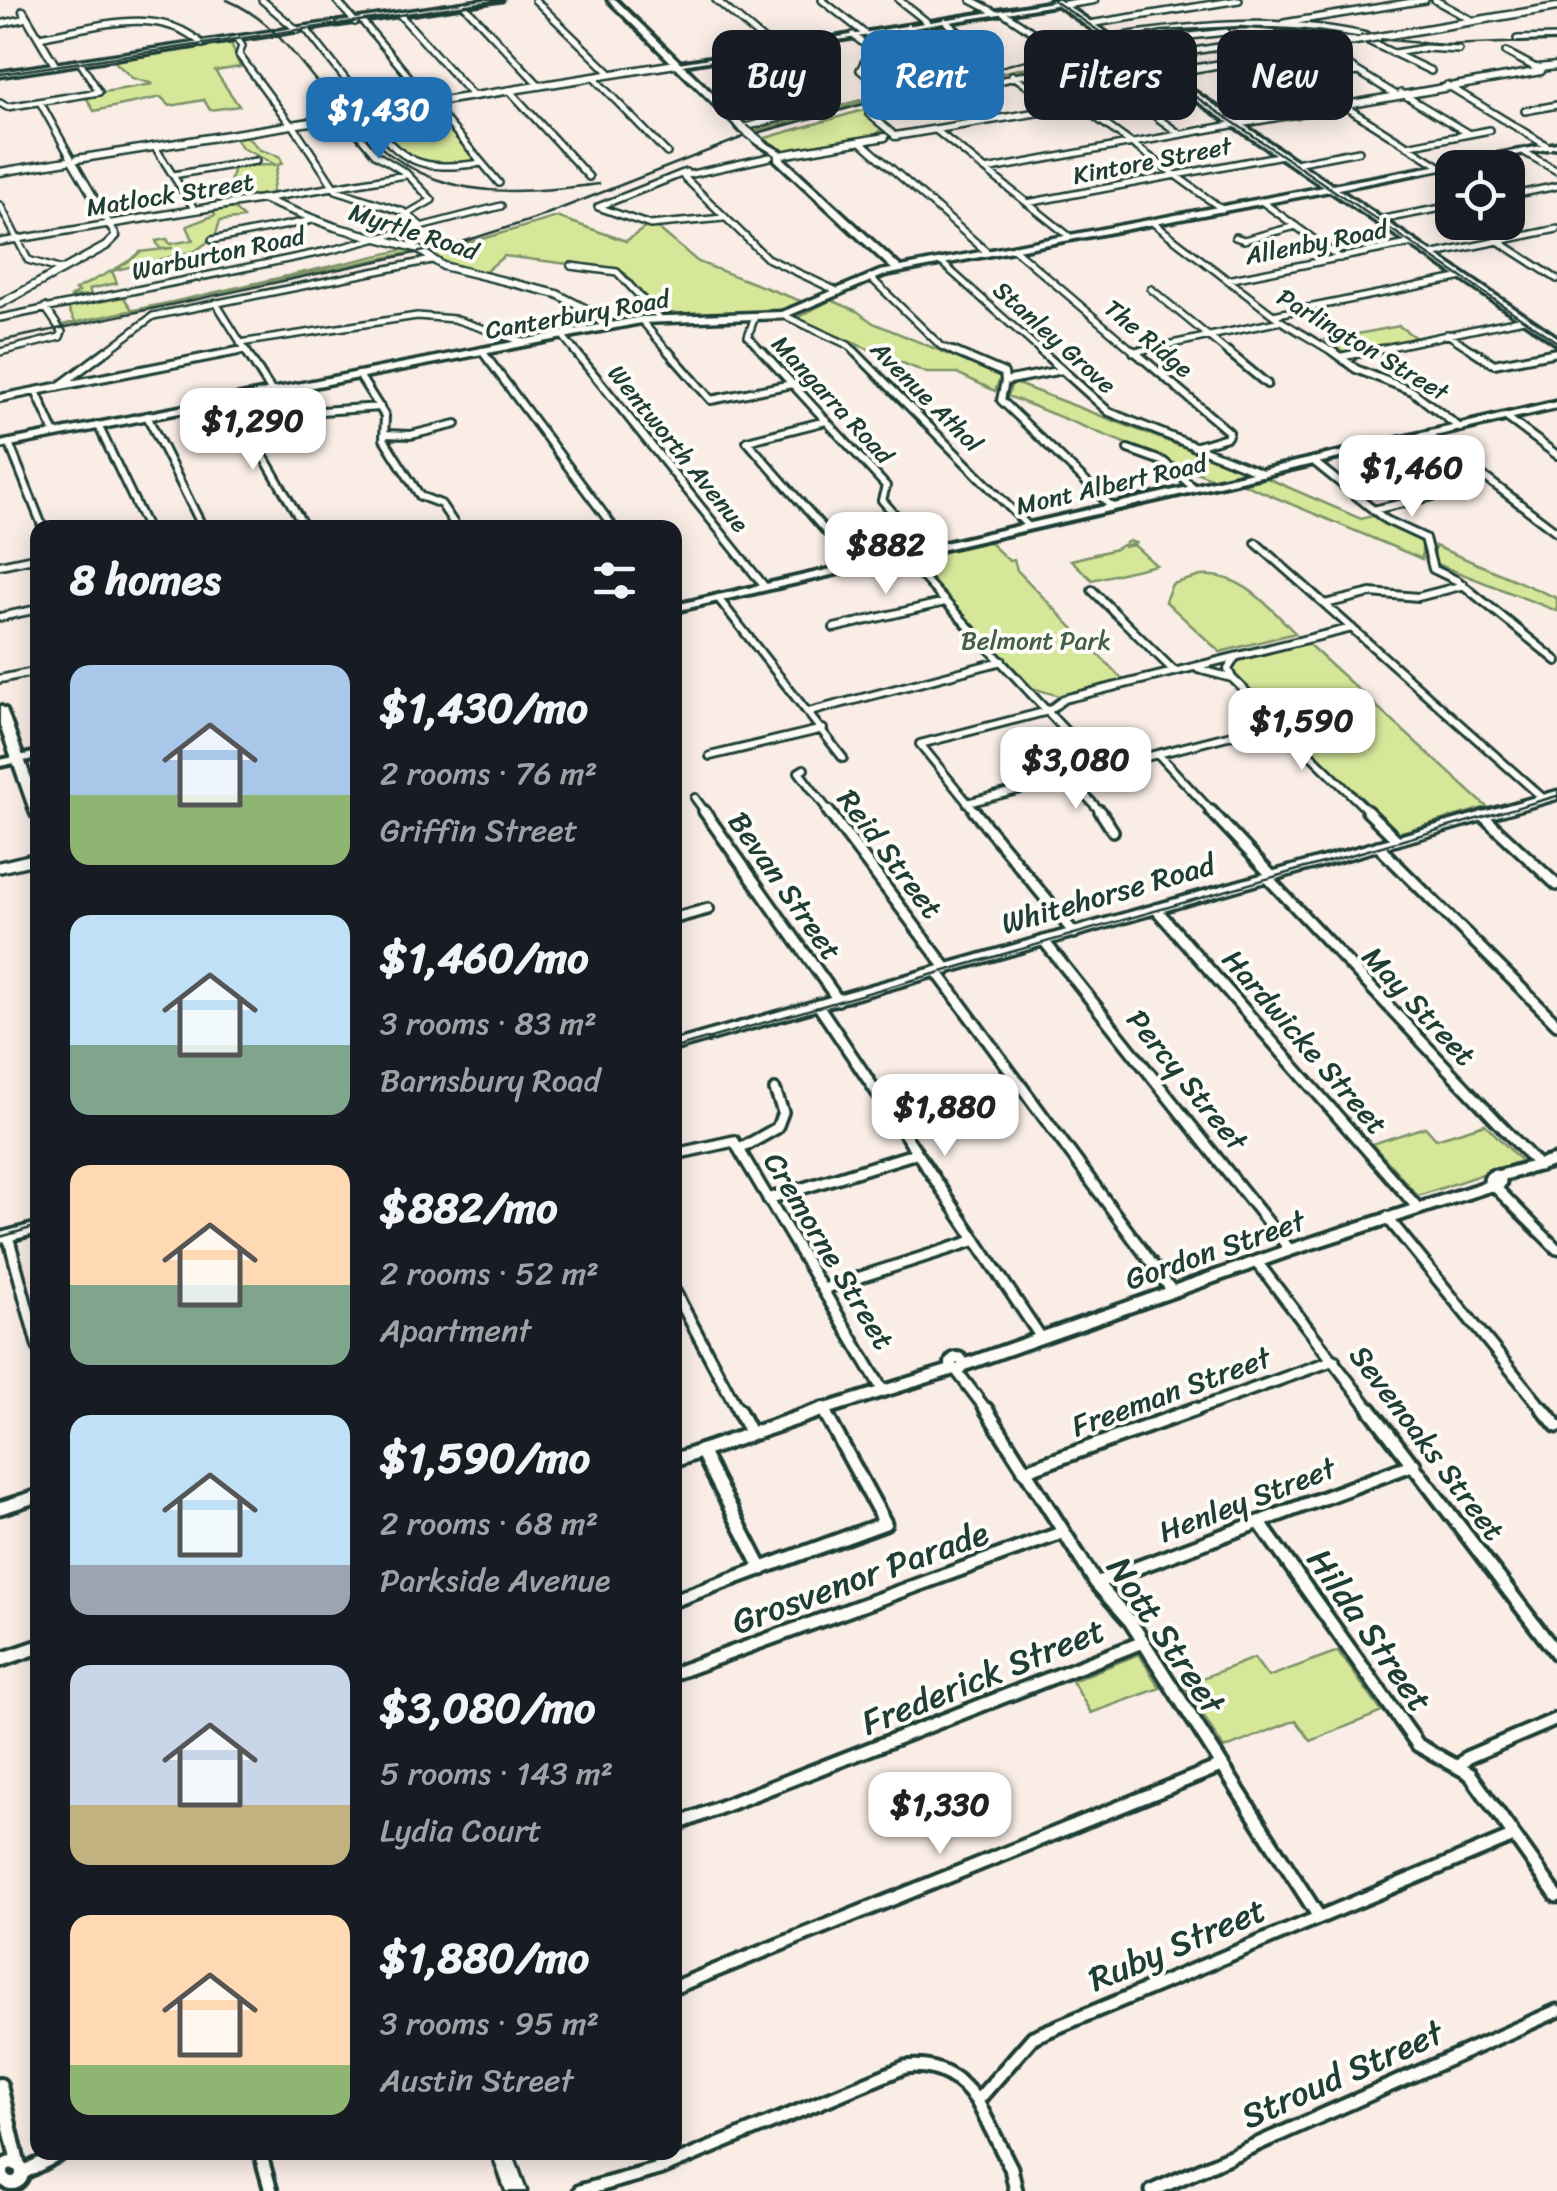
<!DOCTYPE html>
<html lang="en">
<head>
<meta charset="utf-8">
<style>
  :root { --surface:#171b24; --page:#20242c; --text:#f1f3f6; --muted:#9ea1a6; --accent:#1f6fb2 }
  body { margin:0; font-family:Sriracha,sans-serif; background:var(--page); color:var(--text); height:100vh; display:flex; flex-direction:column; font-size:38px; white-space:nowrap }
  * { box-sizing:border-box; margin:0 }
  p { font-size:32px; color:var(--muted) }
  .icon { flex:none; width:55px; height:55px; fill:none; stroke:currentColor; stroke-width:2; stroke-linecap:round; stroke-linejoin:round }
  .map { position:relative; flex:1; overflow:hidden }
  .details { position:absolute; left:30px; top:520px; width:652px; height:1640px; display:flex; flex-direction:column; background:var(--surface); border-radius:20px; box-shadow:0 5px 25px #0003 }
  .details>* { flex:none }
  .top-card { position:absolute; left:712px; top:30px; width:692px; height:90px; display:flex; gap:20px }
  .controls { position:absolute; left:1435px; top:150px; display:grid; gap:20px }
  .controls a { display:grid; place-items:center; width:90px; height:90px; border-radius:20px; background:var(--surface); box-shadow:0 5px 25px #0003; font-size:50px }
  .price { position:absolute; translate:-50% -85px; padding:0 22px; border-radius:20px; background:#fff; color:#222; font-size:32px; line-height:65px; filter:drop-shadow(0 2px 5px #0008) }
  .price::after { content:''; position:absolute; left:50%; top:60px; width:30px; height:22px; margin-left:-15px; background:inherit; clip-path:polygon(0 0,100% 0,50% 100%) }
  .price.selected { background:var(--accent); color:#fff }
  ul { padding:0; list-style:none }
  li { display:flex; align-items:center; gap:30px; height:250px; padding:0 40px }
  li span { display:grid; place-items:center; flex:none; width:280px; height:200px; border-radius:20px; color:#555 }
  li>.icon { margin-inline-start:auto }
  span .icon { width:120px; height:120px; fill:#fffc; stroke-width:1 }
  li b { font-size:42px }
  h2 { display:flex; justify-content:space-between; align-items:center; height:120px; padding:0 40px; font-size:42px }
  .pill { padding:0 35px; border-radius:20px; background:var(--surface); box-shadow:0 5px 25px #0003; font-size:35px; line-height:90px }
  .pill.selected { background:var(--accent); color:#fff }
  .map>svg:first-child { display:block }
</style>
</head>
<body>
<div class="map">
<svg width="1557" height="2191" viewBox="0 0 1557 2191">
  <rect width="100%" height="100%" fill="#f9ede6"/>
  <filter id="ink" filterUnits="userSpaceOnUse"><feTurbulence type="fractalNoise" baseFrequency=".01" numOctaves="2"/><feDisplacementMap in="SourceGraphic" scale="20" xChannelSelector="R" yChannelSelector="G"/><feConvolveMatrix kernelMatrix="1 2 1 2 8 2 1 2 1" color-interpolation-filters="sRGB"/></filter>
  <g filter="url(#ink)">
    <path fill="#d7e79a" stroke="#7b9267" stroke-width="2.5" d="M231,43l9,24 -25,4 24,35 -29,4 -6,-10 -34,6 -9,-9 -67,14 -9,-16 68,-11 -21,-6 -19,-18z
      M988,59l5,1 -74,27 -167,45 -4,-3 144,-37z
      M1057,60l-190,52 -2,3 17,14 -7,7 -94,17 -19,-14 199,-57z
      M440,118l37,44c-47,5 -67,5 -99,-34z
      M245,135l15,15 19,6 4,7 -5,2 -7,30 -44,1 7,-30 42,-1 -34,-17 -8,-11z
      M232,206l11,12 -23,3 -5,16 -20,14 -83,20 5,12 -28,6 2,6 -21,2 9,-5 -4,-2c17,-10 55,-26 65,-38l33,-4 -13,1 -4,-8 11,-2 3,5 23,-4 -6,-14 28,-11 -3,-6z
      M557,217l69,24 20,-14 12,1 40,34 108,41 -48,12h-99l-34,-42 -8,-3 -113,-14 -19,16 -38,-7 -16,-11z
      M411,248l6,3 -355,74 13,-3 -8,-16 55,-11 11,16z
      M831,300l26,11 16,12 128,53 -6,15 -38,-18h-30l-132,-54z
      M1399,326l17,12 -72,16 -18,-14z
      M1012,382l234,89 -33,8 -205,-83z
      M1267,478l94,41 11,-3 44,23 6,4v16l-181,-76z
      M988,541l21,20 5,-1 3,10 106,110 -64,16 -27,-8 -120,-129z
      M1129,541l6,2 -12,4 11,-2 22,20 -64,15 -21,-20 45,-11z
      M1435,546l122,52v13l-123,-48z
      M1201,576c41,-4 67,30 94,57l-75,19 -55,-51 7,-17z
      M1307,643l180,164 -96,28 -159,-157 -2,-15 18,-9z
      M1485,1124l36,37 -103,35 -46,-52 53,-17 11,12z
      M1338,1651l44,61 -71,29 -15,-21 -72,29 -40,-64 70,-27 14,19z
      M1139,1654l21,34 -69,25 -19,-32z"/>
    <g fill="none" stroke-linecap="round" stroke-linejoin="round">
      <defs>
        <path id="minor-far3" d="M262,0l35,30
          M336,0l19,22
          M535,0l76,74
          M716,0l57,48
          M822,0l42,33
          M899,0l28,22
          M971,0l23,12
          M1435,0l38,21
          M464,5l76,81
          M1004,13l27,18
          M400,15l73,81
          M362,21l137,162
          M945,21l44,35
          M1284,23l141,-23
          M0,24l27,-6
          M1089,24l150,-24
          M908,27l19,15
          M306,29l66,84
          M1307,34l46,7
          M853,35l25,20
          M39,37c53,-9 119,-34 163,7
          M1109,38c90,-14 177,-22 266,0
          M237,39l5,7 -3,9 52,70
          M1517,39l40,-1
          M1368,41l63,30
          M1118,44l108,-12
          M1318,47l80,49
          M1506,52l30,16
          M1394,53l31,-5 34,2
          M1169,55l130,-21
          M1069,62l35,25
          M1218,64l78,51
          M1012,75l32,23
          M593,77l74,76
          M1293,83l65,-11
          M1447,85l102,62
          M509,90l80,87
          M885,91l-25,-21 6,-11 38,-3 34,18
          M1401,93l68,41
          M1130,98l50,36
          M40,102l31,56
          M0,103l7,4 92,-15 -19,-30
          M1341,104l100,63
          M1080,106l142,103
          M1525,111l32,-6
          M364,114c39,49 55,58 118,49
          M344,117l31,37 31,19 26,27 -23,13
          M293,125l43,65 68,22 17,14
          M742,128l75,-20 -64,-57
          M937,131l133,106
          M892,133l-23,-19 257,-65
          M860,141l128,112
          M1407,146l83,-16
          M155,147l40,63
          M1524,152l33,19
          M770,157l-87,19 84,82 72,34
          M1295,163l64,-12
          M986,170l251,-46
          M686,172l-88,35 52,18 73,-7
          M173,175l83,-14
          M1508,196l49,-10
          M262,199l143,-24
          M1261,201l79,57
          M1027,203l256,-48
          M0,205l28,55 34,10
          M1379,220l73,-14
          M1152,222l129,99 55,33
          M1235,237l9,3 52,-14
          M212,240l101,-20
          M1498,241l59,38
          M0,242l109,-18
          M1013,248l124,106
          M1430,255l127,-26
          M941,262l103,92
          M571,266l46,6 42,45
          M870,277l71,69 18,8
          M1227,280l186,-37
          M1151,289l79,65
          M216,303l32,51
          M783,315l65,30 9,9
          M1273,315l190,-38
          M0,318l332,-68 169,-44
          M754,319l-6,17 16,18
          M641,320l29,34
          M1447,334l31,20
          M562,335l15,19
          M240,343l177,-27 37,3 70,23
          M0,352l60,-15 2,-5 -17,-25
          M1134,352l147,-31
          M103,354l50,-38 279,-56
          M225,354l19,-4
          M1356,354l168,-35
          M1548,354l9,-2"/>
        <path id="minor-far2" d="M246,351l26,41
          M482,351l132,177
          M575,351l190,236
          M668,351l43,49 81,-16
          M762,351l124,135 -4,14 44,50
          M854,351l174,175
          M953,351l51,22 1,8
          M1041,351l68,61 153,61
          M1134,351l95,81 -2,5 -33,10
          M1227,351l40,33
          M1332,351l24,18 56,22 48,37
          M1474,351l20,13 63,-12
          M1134,352l4,-1
          M1340,357l28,-6
          M359,375l26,41 -1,23 36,57 21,8 16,24
          M1005,381l-4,19 111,107
          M1005,381l57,-11
          M58,387l48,-36
          M36,391l19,43
          M0,398l238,-47
          M231,400l74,128
          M321,411l59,-4
          M147,416l56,112
          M1506,417l51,38
          M826,421l-79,20 109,125
          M98,425l49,103
          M384,434l27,1 45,-11
          M1429,435l128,97
          M9,443l34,85
          M1128,449l36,13 30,26
          M1313,461l73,59 39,18 8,31 25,12 99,80
          M1373,510l69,-16
          M1256,543l288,256
          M902,555l198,213
          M0,565l38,-8
          M1092,590l83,82
          M718,598l125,160
          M1325,604l46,-11 47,4 46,-12
          M0,617l38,-8
          M834,628l111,-26
          M1198,669l34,9 -4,-9 7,-11
          M1232,678l138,135
          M0,679l38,-8
          M809,712l193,-51
          M1158,754l55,59
          M710,756l113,-27
          M804,769l-5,3 31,41
          M1068,777l34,36
          M695,798l11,15
          M967,803l311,-80
          M976,813l-56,-69 128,-33 16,-12 288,-71"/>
        <path id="minor-far1" d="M704,811l134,189
          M828,811l119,158
          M974,811l100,122
          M1100,811l13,20
          M1211,811l61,65
          M1367,811l30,29
          M1483,816l74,69
          M1378,846l179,178
          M0,867l38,-9
          M1267,877l272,289
          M1156,909l261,298
          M675,918l33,-9
          M1044,941l246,309
          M937,972l235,319
          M818,1005l222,331
          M740,1149l37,-21 6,-16 -8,-22
          M675,1154l59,-13 148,248
          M1494,1186l63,63
          M768,1199l149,-46
          M1387,1217l158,195
          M8,1236l30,111
          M1257,1262l115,150
          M823,1289l153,-49
          M675,1292l64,120
          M956,1370l32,42
          M1189,1412l145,-52"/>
        <path id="minor" d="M738,1409l13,25
          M986,1409l110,174 34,38 189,296
          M1370,1409l187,245
          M1543,1409l14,17
          M701,1451l61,118
          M1024,1471l172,-62
          M0,1508l38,-12
          M1259,1522l159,223 52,29 87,122
          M1096,1583l318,-119
          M675,1600l210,-77 -62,-114
          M675,1673l389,-141
          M1460,1765l8,-8 89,-38
          M675,1825l468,-183
          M675,1987l546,-221
          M260,2152l11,39
          M580,2191l82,-23 243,-101c31,-4 54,9 72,34
          M1016,2191l-5,-23 -34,-67 56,-64 481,-201
          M1152,2191l405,-180"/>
        <path id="tertiary-far2" d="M1062,5l32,-5
          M23,11l32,54
          M1378,37l179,-30
          M1538,68l19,-2
          M1163,74l198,-34
          M1237,124l304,-53
          M895,136l289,-48
          M781,155l104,-18
          M77,159l599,-95
          M0,172l67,-11
          M109,224l153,-25 73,28 81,21 27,18 114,28 31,16 17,16
          M0,304l106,-58 10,-10 -43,-74"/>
        <path id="tertiary-far1" d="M1489.5 1181a5.5 5.5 0 1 1 11 0a5.5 5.5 0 1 1-11 0Z
          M1495,1177l62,-17
          M951 1364a6 6 0 1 1 12 0a6 6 0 1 1-12 0Z
          M964,1365l326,-115 202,-65
          M816,1412l138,-43"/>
        <path id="tertiary" d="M675,1460l149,-51
          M0,1660l38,-13
          M0,2085l18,78
          M2 2173a10 10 0 1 1 20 0a10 10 0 1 1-20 0Z
          M22,2173l41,-21"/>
        <path id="secondary" d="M1059,1l2,3 -385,62 -3,-2z
          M1557,402v6l-882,203v-6z
          M38,752v6l-38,8v-6z"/>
        <path id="primary" d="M484,0h18l-502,76v-4z
          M608,0h8l131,127v4h-6z
          M1050,0h9l55,38 -7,2z
          M1114,41h6l212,144 225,-42v4l-219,42 219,148v7l-227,-153 -445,84 -102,43 -142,5 -641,125v-6l641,-125 141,-5 98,-41 12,-2 -117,-109 1,-5 -20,-12v-4h3l25,14 -1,5 118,109 423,-80 -210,-142z
          M0,706l6,3 32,89v21l-6,-3 -32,-91z
          M1557,791v8l-882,251v-9z
          M38,1223v10l-38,10v-10z
          M492,2152h20l14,39h-20z"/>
      </defs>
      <use href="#minor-far3" stroke="#1f3d34" stroke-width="10"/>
      <use href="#minor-far2" stroke="#1f3d34" stroke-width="12"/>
      <use href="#minor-far1" stroke="#1f3d34" stroke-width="16"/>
      <use href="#minor" stroke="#1f3d34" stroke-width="19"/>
      <use href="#tertiary-far2" stroke="#1f3d34" stroke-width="11"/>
      <use href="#tertiary-far1" stroke="#1f3d34" stroke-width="18"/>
      <use href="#tertiary" stroke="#1f3d34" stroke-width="20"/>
      <use href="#secondary" stroke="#1f3d34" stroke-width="8"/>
      <use href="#primary" stroke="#1f3d34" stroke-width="7"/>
      <use href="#minor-far3" stroke="#fdfcf7" stroke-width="5"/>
      <use href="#minor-far2" stroke="#fdfcf7" stroke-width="6"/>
      <use href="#minor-far1" stroke="#fdfcf7" stroke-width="9"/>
      <use href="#minor" stroke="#fdfcf7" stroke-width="11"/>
      <use href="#tertiary-far2" stroke="#fdfcf7" stroke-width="6"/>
      <use href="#tertiary-far1" stroke="#fdfcf7" stroke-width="10"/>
      <use href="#tertiary" stroke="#fdfcf7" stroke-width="12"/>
      <use href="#secondary" fill="#fdfcf7" fill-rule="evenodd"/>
      <use href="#primary" fill="#fdfcf7" fill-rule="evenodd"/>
      <path stroke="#1f3d34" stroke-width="2.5" d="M1053,0l504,342
        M0,74l501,-74
        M675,1048l882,-252
        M0,1237l38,-11"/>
      <path stroke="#1f3d34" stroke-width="2.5" d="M227,0c38,16 59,44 84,75 92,113 144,128 288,109
        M0,341l453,-96 81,-26 212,-83 332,-90 84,-15 79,-4 204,18 112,-4"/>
      <defs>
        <path id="tertiary-bridge" d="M1361,40l17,-3"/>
        <path id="primary-bridge" d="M1110,38l7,5
          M744,129l15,12"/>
      </defs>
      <use href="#tertiary-bridge" stroke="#1f3d34" stroke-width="11" stroke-linecap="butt"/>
      <use href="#primary-bridge" stroke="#1f3d34" stroke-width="12" stroke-linecap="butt"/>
      <use href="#tertiary-bridge" stroke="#fdfcf7" stroke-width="6"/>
      <use href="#primary-bridge" stroke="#fdfcf7" stroke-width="8"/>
    </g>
  </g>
  <g text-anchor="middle" stroke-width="8" stroke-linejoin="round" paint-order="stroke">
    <g font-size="25" fill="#1f3d34" stroke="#fdfcf7">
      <text transform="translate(1152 160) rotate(-11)" y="9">Kintore Street</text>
      <text transform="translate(170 194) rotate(-9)" y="9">Matlock Street</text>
      <text transform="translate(414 231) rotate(18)" y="9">Myrtle Road</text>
      <text transform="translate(1316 242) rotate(-11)" y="9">Allenby Road</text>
      <text transform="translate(218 253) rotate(-12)" y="9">Warburton Road</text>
      <text transform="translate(577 314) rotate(-10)" y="9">Canterbury Road</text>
      <text transform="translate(1055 337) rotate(42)" y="9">Stanley Grove</text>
      <text transform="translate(1149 338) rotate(40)" y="9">The Ridge</text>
      <text transform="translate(1363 344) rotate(31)" y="9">Parlington Street</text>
      <text transform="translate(927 396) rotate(45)" y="9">Avenue Athol</text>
      <text transform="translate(833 399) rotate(47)" y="9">Mangarra Road</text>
      <text transform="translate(679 448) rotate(51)" y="9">Wentworth Avenue</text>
      <text transform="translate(1111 484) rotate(-13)" y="9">Mont Albert Road</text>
    </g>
    <g font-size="25" fill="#445f48" stroke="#fdfcf7">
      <text x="1036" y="649">Belmont Park</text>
    </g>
    <g font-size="30" fill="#1f3d34" stroke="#fdfcf7">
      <text transform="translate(890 854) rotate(53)" y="10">Reid Street</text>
      <text transform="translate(785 886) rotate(55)" y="10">Bevan Street</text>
      <text transform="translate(1108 894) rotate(-16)" y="10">Whitehorse Road</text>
      <text transform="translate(1419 1006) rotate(47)" y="10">May Street</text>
      <text transform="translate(1305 1042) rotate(49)" y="10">Hardwicke Street</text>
      <text transform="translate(1187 1080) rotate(51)" y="10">Percy Street</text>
      <text transform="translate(1215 1250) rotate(-19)" y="10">Gordon Street</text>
      <text transform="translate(829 1251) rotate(59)" y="10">Cremorne Street</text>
      <text transform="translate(1171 1392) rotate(-20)" y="10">Freeman Street</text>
      <text transform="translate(1427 1443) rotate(53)" y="10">Sevenoaks Street</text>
      <text transform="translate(1247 1500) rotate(-21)" y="10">Henley Street</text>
    </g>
    <g font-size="35" fill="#1f3d34" stroke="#fdfcf7">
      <text transform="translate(860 1577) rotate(-20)" y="12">Grosvenor Parade</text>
      <text transform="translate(1370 1630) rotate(55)" y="12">Hilda Street</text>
      <text transform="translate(1166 1635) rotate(56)" y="12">Nott Street</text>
      <text transform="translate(983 1676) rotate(-22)" y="12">Frederick Street</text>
      <text transform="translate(1177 1944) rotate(-23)" y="12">Ruby Street</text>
      <text transform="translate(1342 2074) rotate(-24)" y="12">Stroud Street</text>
    </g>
  </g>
</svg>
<div class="controls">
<a><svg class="icon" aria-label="locate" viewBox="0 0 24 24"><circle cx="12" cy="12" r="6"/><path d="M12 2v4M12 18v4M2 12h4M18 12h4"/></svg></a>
</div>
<b class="price selected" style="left:379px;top:162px">$1,430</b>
<b class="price" style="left:253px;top:473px">$1,290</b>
<b class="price" style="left:1412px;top:520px">$1,460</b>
<b class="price" style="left:886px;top:597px">$882</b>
<b class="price" style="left:1302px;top:773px">$1,590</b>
<b class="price" style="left:1076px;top:812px">$3,080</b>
<b class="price" style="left:945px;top:1159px">$1,880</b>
<b class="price" style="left:940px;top:1857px">$1,330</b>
<div class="top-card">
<a class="pill">Buy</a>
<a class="pill selected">Rent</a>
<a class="pill">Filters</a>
<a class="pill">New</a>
</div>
<section class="details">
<h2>8 homes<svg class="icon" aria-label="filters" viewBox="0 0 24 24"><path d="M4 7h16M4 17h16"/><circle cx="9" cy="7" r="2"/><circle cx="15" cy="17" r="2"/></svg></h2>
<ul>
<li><span style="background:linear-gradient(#a9c7e8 65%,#8fb573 0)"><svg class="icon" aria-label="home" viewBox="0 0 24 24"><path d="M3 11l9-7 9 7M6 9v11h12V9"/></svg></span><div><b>$1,430/mo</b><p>2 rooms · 76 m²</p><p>Griffin Street</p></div></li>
<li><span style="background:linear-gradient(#bfe0f5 65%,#7fa58c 0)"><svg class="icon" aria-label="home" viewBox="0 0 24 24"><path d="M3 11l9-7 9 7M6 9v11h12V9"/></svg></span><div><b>$1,460/mo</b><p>3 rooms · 83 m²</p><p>Barnsbury Road</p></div></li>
<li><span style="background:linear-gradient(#ffd9b3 60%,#7fa58c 0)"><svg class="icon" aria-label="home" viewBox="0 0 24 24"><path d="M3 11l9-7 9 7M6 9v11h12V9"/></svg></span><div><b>$882/mo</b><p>2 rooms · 52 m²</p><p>Apartment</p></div></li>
<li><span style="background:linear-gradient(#bfe0f5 75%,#9aa5b1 0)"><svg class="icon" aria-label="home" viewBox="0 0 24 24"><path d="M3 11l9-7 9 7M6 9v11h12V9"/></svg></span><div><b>$1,590/mo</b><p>2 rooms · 68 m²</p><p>Parkside Avenue</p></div></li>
<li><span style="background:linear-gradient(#c9d6e8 70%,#c2b280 0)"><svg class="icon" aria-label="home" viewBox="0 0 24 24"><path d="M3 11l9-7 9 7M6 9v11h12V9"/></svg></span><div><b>$3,080/mo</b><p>5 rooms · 143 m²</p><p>Lydia Court</p></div></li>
<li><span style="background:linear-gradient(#ffd9b3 75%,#8fb573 0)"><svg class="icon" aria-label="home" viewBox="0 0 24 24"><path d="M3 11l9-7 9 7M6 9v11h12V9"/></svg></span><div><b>$1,880/mo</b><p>3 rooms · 95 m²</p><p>Austin Street</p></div></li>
</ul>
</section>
</div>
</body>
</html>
